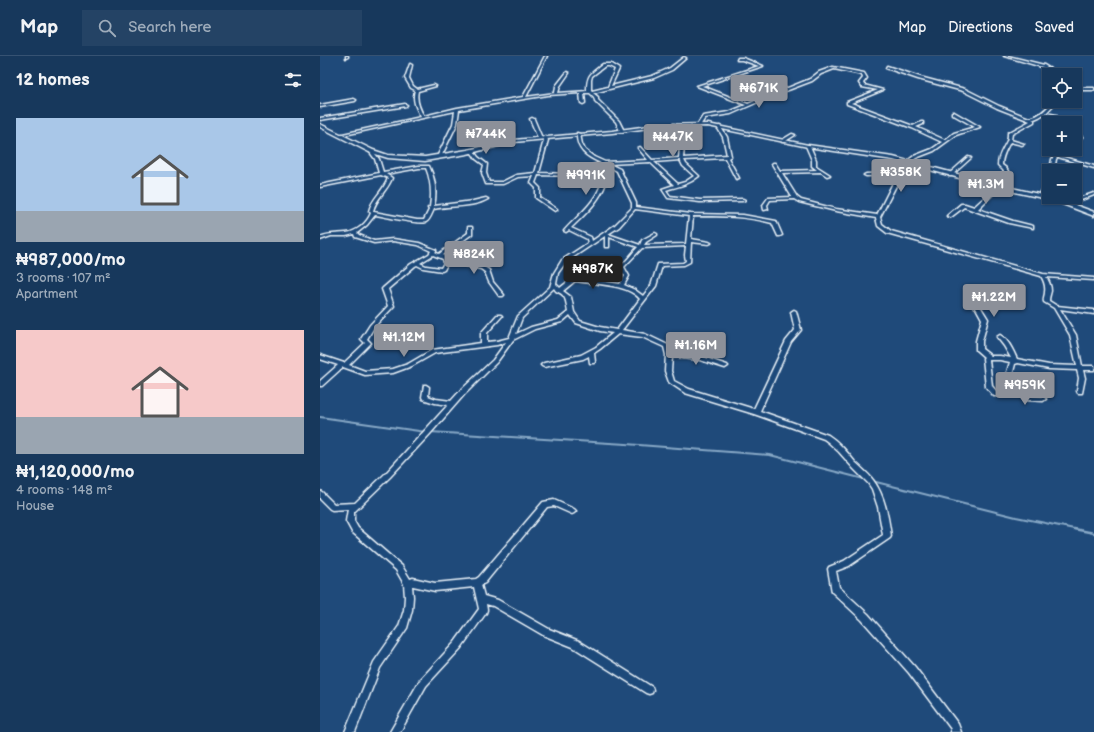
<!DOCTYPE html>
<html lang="en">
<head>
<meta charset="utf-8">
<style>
  :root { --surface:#17385c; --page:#244365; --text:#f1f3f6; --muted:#9eacbb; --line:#365272; --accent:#8c9099 }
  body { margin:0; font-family:"Balsamiq Sans",sans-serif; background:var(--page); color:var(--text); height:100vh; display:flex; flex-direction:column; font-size:15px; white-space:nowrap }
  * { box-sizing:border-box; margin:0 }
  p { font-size:13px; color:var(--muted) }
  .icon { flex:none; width:22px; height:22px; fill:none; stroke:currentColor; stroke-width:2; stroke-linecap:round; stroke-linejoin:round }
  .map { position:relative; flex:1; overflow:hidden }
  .panel { display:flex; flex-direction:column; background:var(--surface); width:320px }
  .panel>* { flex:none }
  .controls { position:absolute; left:722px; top:12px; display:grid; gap:8px }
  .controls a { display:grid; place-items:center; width:40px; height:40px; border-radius:0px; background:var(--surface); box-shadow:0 1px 3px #0004,0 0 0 1px var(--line); font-size:20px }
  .price { position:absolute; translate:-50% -34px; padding:0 9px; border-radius:4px; background:var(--accent); color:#fff; font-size:13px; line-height:26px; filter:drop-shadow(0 1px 2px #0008) }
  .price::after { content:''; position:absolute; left:50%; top:24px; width:12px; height:9px; margin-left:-6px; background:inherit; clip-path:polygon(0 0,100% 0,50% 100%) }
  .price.current { background:#222; color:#fff }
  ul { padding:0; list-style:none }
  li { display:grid; align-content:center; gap:8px; height:212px; padding:0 16px }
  li span { display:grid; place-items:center; height:124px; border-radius:0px; color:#555 }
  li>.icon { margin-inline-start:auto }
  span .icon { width:72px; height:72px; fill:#fffc; stroke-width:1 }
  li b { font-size:17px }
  h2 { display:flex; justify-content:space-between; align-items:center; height:48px; padding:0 16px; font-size:17px }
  header { display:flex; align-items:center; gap:24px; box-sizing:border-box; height:56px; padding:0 20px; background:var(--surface); border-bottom:1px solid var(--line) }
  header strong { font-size:19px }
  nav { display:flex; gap:22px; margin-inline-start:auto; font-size:14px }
  .search { width:280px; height:36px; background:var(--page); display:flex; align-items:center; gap:10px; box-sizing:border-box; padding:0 14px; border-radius:0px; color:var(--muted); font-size:15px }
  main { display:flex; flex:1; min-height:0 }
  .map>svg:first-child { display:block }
</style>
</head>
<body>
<header>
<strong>Map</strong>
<div class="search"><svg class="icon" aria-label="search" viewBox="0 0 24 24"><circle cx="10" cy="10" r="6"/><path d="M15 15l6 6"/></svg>Search here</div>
<nav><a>Map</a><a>Directions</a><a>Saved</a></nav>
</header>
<main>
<section class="panel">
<h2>12 homes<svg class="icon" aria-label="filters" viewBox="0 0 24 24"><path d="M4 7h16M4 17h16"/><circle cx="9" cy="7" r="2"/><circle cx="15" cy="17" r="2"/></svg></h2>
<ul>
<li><span style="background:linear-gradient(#a9c7e8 75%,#9aa5b1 0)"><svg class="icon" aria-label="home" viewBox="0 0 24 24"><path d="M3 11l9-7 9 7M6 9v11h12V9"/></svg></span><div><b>₦987,000/mo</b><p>3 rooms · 107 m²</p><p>Apartment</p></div></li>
<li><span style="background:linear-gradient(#f6c9c9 70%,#9aa5b1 0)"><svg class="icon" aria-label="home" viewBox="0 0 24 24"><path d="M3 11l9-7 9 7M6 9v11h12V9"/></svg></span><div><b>₦1,120,000/mo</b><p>4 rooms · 148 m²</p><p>House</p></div></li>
</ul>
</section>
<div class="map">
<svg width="774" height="676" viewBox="0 0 774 676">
  <rect width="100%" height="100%" fill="#1f4a7a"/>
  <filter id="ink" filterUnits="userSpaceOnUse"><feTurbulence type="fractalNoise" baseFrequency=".025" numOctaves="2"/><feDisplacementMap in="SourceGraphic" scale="8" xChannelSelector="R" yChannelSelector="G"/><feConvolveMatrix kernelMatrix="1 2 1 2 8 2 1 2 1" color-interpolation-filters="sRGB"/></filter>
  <g filter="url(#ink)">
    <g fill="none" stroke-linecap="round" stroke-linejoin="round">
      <path stroke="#87a8c6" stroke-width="2" d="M0,361l106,15
        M110,376l196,12 144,11 94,24
        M552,425l144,36 63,13"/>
      <path stroke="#87a8c6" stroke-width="2.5" d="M754,473l20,4"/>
      <defs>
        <path id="minor" d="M26,0h2v1l-2,1z
          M225,0h2l-21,41 29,-4 1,-7 11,-14 2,1 -9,13 -2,7 30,-2 -1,-1c0,-16 4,-16 16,-26h8l8,5 -8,17 41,-10 18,-8 14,-11 2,1 -14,12 -18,8 -61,15 5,4v3l21,21 5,10 -2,1 -2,-1 -4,-9 -21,-21 -1,-4 -4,-4h-6l1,10 -2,1 -2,-1 -1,-10 -32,2 -89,15 -2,14 -16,33 -2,1 -2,-1 16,-33 2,-13 -115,25 -2,-1 83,-18c-5,-9 -9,-17 -6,-27l-4,-2 -6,-10 5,-14 2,1 -3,13 4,8 4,3 17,-4 2,1 -18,5c-2,9 1,17 6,25l33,-8 66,-11zM285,10h4l6,3 -7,18 -16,4 -1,-1v-10l1,-4z
          M684,0h4l36,9 16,10h-4l-14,-8z
          M418,2h5l20,8 -61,20 46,18 62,-25 9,-7 14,-5 31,6 3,5 -4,5 1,2 19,5 -32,13 62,23 8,-4h2v2l-7,3 29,13 9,-7 21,-6 -23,-13v-2h2l26,15 -24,8 -22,16 -18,7 -8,6h-2v-2l8,-6 18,-7 10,-7 -30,-14 -65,-24v-2l31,-12 -16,-3 -3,-4 4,-5 -1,-3 -28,-6 -13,5 -9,7 -45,17 -36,16 -26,4 -5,8h-2l-1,-1 6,-9 26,-4 17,-7 -49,-19 62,-20 -17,-6h-5z
          M567,10l33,11 45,12 34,17 30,12c11,-2 18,-9 24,-17h4l-11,12 10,2v2l-12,-3 -5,3 -7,3h2v2l-22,12 -1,6 13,4 -2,1 -12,-3c-4,8 -8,14 -8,23l4,3 3,5 -6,15 -2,1 -2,-1 -21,21 35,12 20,5v2l-24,-5 -45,-16 -13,10 -4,-1 14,-12h4l9,3 23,-21h3l5,-13 -2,-3 -5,-5c0,-9 4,-14 8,-22 2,-3 2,-7 2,-10l22,-12 -33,-13 -34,-17 -45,-12 -32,-11z
          M751,17h2l1,2h-4z
          M755,32h19v2h-19z
          M34,43l2,1 -1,1 -35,6v-2z
          M85,48l2,1 -1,1 -86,14v-2z
          M212,62l2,1 8,19 -1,1 -3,-1 -8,-19z
          M353,68h2l10,12 -2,22 44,-3 -4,-18 -6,-10 3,-1 7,11 4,19 -3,2 11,20 -3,1 -11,-21 -41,2 2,4 13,12c-11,9 -20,10 -33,14l4,6 30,4 43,-1 2,1 -2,1 -43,1 -32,-4 -6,-9 12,-4 -24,-23 -41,2 11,5 16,34v4l55,7 52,1 33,6 6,14 -2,1h-2l-6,-13c-26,-7 -52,-7 -79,-7l-2,23 18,3 2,1 -2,1 -18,-2 -1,20 -6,3 -22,1 -6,20 -34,44 23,4 23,11 3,8 29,3 27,9 1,1 -3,2 -25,-8 -28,-3 -1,14 3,10 15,8 65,20 32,-68 9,-11 -4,-18 3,-2 2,1 5,19 -10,12 -31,69 68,24c11,7 19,17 27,27 6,6 13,11 18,18 12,16 15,36 18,56l-1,2 -41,28 -13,5 3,16 29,27 47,53 43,57 3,8h-10v-3l-42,-56 -47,-53 -30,-28 -4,-23 1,-2 15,-6 39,-26 -5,-28 -6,-18 -4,-6 -14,-14 -15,-17 -11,-10 -4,-3 -70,-25 -69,-21 -15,-10 -1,-1 -4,-11 1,-16 -2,-8 -22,-10 -24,-3 -18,15 -6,4 1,9 -1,1h-4l-1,-7 -6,3 -39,8 -2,-1 -1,-1 3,-2 37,-8 15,-8 17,-14 -13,-2 -24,-8 -6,-8 -8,7 -27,7 -22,11 -16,22 -33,33 -34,39 -40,43 -36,35v9l4,7 44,38 8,13 3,-1 22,5 41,-4 3,-2 64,-75 11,-2 20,9 2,2 -2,2 -2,1 -18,-8 -7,1 -62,76 -4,2 3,11 14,4 51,29 30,12 73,46 1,3 -1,3 -3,1 -3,-1 -73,-46 -30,-12 -50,-29 -7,-2 1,6 -1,3 -25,35 -35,38 -26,46h-10l30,-52 35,-38 24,-33 -5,-22 -39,4 -22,-5h-1l1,11 -1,13 -5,18 -27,40 -25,64h-10l29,-70 25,-36 5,-16 1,-13 -1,-13 -8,-14 -44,-38 -6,-11 2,-12 -16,1 -2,-1 -10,-10v-8l2,1 12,12 21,-1 31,-30 62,-68 -13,-2 -12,-4 -1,-2 2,-12h2l3,2 -1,9 8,3 15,2 9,-10 33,-31 13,-18 -9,3 -62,8 -23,13 -19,7 -28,2 -22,-8 -21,19h-2v-5l18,-16 -18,-6v-4l24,8 21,-20 -4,-4 9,-14 18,-19 -6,-17 1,-1 28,-24 18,-10 2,-3 -13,-6 -25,-4 -19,2 -19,-6 -1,-3 -8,2h-15l-11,4v-3c9,-4 17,-3 26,-4 11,-1 21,-10 25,-20l-2,-2c3,-13 15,-20 19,-33l-7,-3 -61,12v-2l59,-12 -4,-14 -6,-8 2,-1h1l7,9 4,13 36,-6h10c6,12 8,27 5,40l39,-5 13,-3 2,1c-15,9 -37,6 -54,10 -2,4 -4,11 -8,13 -7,3 -42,-6 -51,-7l-8,10 -10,8 2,2 15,6 19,-2 26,4 17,7v1l-1,1 4,2 29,-21v-6h4v7l-29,21 9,6 32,6 5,3 4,12 11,13 -1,1h-4l-10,-14 -4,-10 -4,-3 -33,-7 -4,8 -2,1 -19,-3 -6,-3 -2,1 -27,23 6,17 -20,21 -7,12 4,4 -22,22 16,6 28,-2 15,-5 24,-14 49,-7v-10l16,-18h4l1,1 -15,17v9l10,-1 12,-3 9,-22 32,-29 4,-14 8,-13 26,-17 -1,-4 -18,-9 -3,2 -2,-1c11,-13 29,-26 36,-44 3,-7 2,-15 4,-22l-20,5 -3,5 -6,1 -37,-1 -3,8 5,5v10l17,11v1l-2,1 -19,-13v-10l-5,-5 3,-7 -16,1 -15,7h-17l-4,-11 2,-8 -8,-6 -4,-6h-6v-2h8l4,6 9,7 -1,9 3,9h13l14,-7 19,-2 9,-33 -1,-3 2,-1h1l2,4 -9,33 36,1 4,-1 3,-5 19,-5c-14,-6 -25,-13 -24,-30l3,1 2,10 3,6 9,7 11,5 43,-2 -10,-12 2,-1 12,13 27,-2 2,-22 -8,-10zM360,104l3,6 11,10 -9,6 -7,2 -24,-22zM288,110l9,5 15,32v5l-17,17 -23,16 -1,-4 -20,-9c12,-12 26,-24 33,-40 3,-7 2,-14 4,-22zM99,112h7c5,12 6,26 4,39l-2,1 1,2 -5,10h-7l-43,-8 -1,-1c3,-13 15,-21 19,-33l-6,-4zM315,153l54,7 -3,28 -42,1 2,-3 11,-7v-1l-2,-1 -13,7 -2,5 -32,-11 11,-7zM285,180v11h4v-10l29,10c-9,9 -16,24 -30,21 -6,-1 -12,-4 -19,-4l-16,14h-3v2l-10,8 -4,-4 2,-11 8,-11zM366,190l-1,9 1,6 -3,2 -25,1 -7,22 -8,10 -8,-6 -11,-5 5,-9 -5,-9 18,-19zM113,199l10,4 1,4 -3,5 -15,-2 -6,-3zM272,211l21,4 8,-1 4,6 -5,8 -42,-6zM255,225c19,3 53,3 65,18l-23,31 -17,-3 -20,-6 -6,-9 -3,-15 -8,-6zM234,232l2,3c11,4 10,11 12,21l-10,8 -27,7 -15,7 6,-16z
          M472,78l3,1 -11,7h-2v-2z
          M759,80l3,1 -7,5v-3z
          M487,89l3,1 6,14v6l14,9 -3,1 -6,-4 -39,1 15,24 4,3 35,9 41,6 20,-40 -31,1 -2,-1 2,-1 32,-1v-12l3,-1 1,14 -22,43 2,7 9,7 152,43 51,4v2l-48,-3c3,4 5,9 5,14 -1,4 -2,6 -2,10l8,5 37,4v4l-34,-5 16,26 6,31h12v4h-11l2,8 -3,15h-4l-1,-2 2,-13 -2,-8 -28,-1 -31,-6 -3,1 -2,8 -3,2 -3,-2 3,-10 -10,-2h-11l3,26 5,6 23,-3h2l7,7 14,1 3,2 -3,2 -16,-1h-2l-6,-7 -23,3h-2l-8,-9 -3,-29 1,-1 -8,-7v-9l6,-22 -6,-11 -9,-5 -1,-12 3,-2 3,2 1,11 7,4 8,13 -6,22v8l9,7h9l11,2 -7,-12 -7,-9 3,-2c9,5 13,16 17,24l32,6 28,1 -7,-31 -16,-27 -10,-6c-1,-4 1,-6 1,-10 1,-6 -1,-11 -4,-16l-154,-43 -9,-7 -2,-8 -40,-7 -37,-9 -5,-3 -24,1 -3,5 1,4 -4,1 -1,-5 5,-7 24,-1 -20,-33 1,-1h2l5,8 37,-1 -5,-4v-6l-6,-14z
          M742,93h4l-6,7 34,10v2l-36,-11 -2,2 -2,12h-4l2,-12z
          M648,101l3,1 -20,18h-2v-2z
          M728,123h1v5l-5,10 1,3 -3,1 -2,-4z
          M774,137v2l-18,7 -1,5 -4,-1 2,-6z"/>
        <path id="tertiary" d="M0,68l53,26 15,5 37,2 42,-7 47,-10 98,-9 44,-6 52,-1 100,21 85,12 106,28 57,13 38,14v4l-42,-16 -56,-12 -103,-28 -85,-13 -100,-21 -52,1 -44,6 -98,9 -47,12 -42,7 -37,-3 -19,-6 -49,-25z"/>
      </defs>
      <use href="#minor" stroke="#e8f1f8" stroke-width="3"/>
      <use href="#tertiary" stroke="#e8f1f8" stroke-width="3"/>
      <use href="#minor" fill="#1f4a7a" fill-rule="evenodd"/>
      <use href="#tertiary" fill="#1f4a7a" fill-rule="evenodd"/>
    </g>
  </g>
</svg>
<div class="controls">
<a><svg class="icon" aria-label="locate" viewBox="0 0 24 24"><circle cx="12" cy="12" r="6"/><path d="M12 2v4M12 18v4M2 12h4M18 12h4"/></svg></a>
<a>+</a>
<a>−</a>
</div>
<b class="price" style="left:439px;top:53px">₦671K</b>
<b class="price" style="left:166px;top:99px">₦744K</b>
<b class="price" style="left:353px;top:102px">₦447K</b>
<b class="price" style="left:581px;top:137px">₦358K</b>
<b class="price" style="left:266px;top:140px">₦991K</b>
<b class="price" style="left:666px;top:149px">₦1.3M</b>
<b class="price" style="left:154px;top:219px">₦824K</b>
<b class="price current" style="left:273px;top:234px">₦987K</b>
<b class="price" style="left:674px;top:262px">₦1.22M</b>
<b class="price" style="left:84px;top:302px">₦1.12M</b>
<b class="price" style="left:376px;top:310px">₦1.16M</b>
<b class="price" style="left:705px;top:350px">₦959K</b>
</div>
</main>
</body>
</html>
